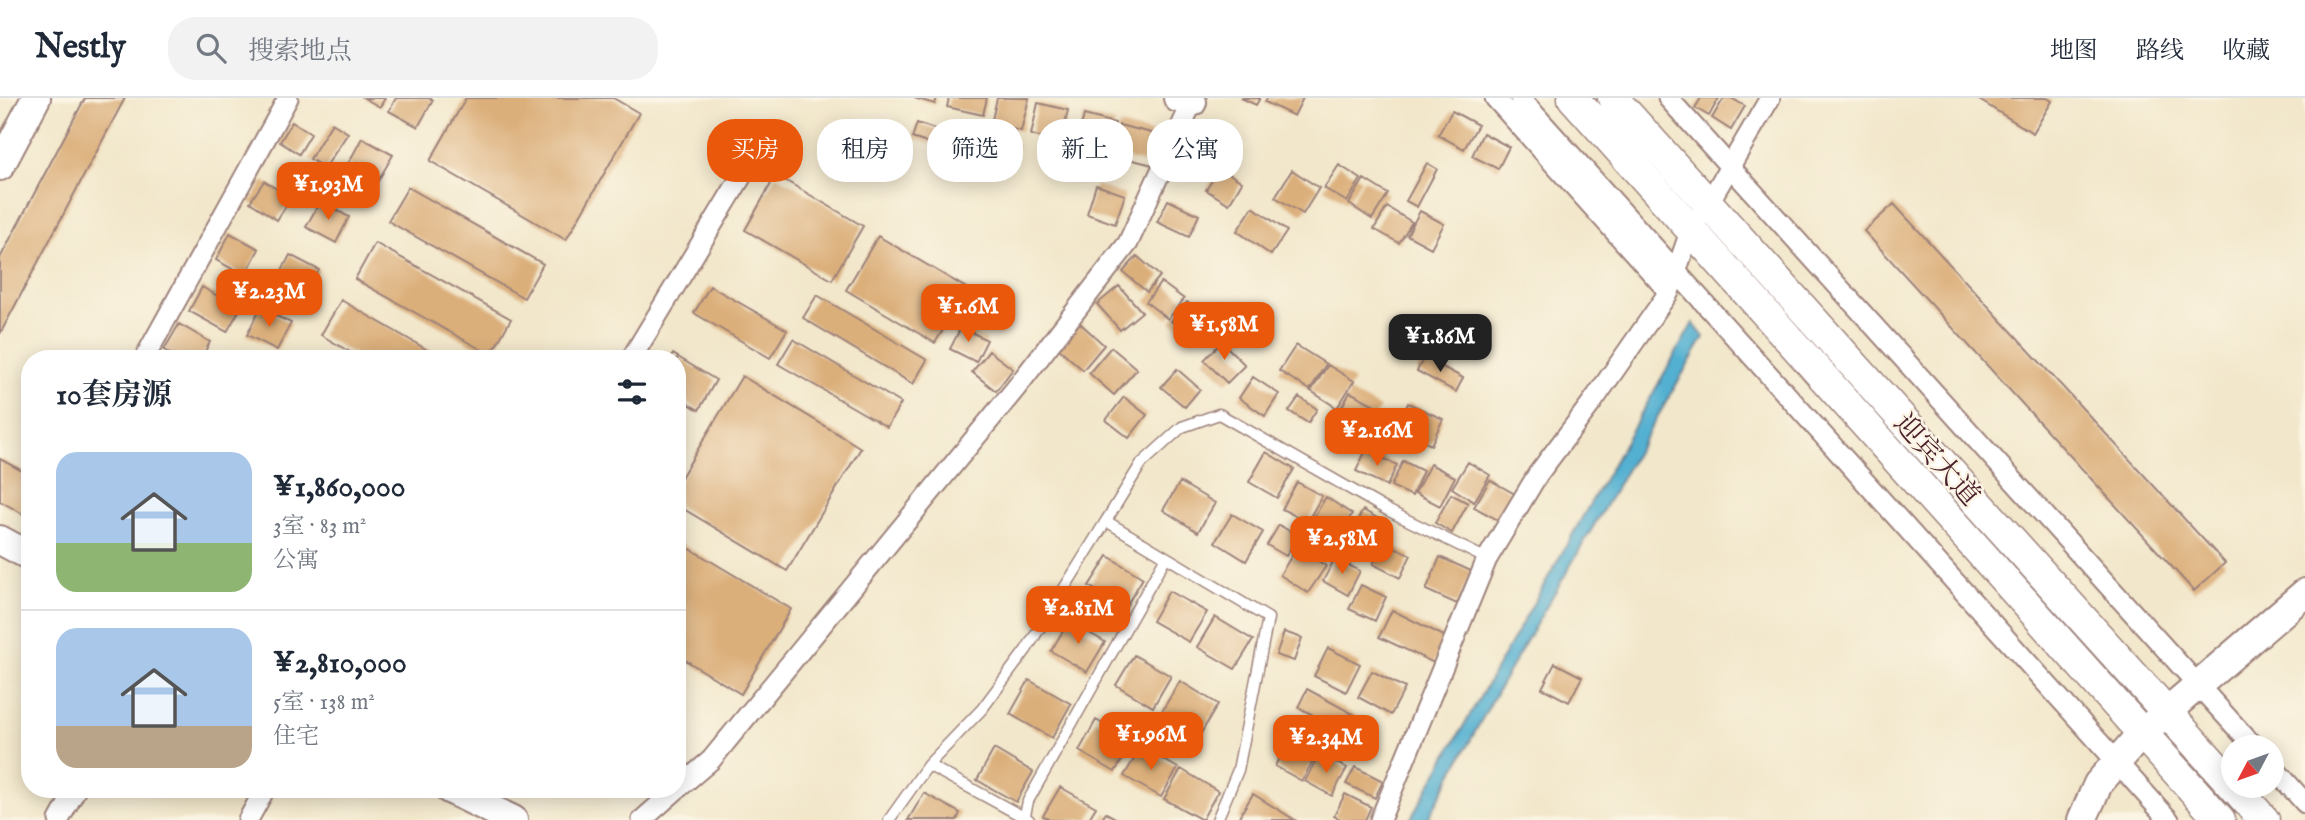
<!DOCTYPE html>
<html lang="zh">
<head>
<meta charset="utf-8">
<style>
  :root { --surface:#fff; --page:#f2f2f3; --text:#1f2937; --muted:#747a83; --line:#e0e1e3; --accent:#ea580c }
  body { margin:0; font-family:"IM FELL English","Noto Serif SC",serif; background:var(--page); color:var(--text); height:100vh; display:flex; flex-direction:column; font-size:26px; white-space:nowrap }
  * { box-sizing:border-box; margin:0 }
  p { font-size:23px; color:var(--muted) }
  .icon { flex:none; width:38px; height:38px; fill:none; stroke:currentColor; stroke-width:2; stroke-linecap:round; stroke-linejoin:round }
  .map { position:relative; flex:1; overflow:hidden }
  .side { position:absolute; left:21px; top:252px; width:665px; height:448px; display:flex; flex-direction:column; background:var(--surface); border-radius:28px; box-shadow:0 4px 18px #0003 }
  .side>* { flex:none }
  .banner { position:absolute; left:707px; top:21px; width:665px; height:63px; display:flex; gap:14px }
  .needle { width:46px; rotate:229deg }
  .controls { position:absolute; left:2221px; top:637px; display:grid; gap:14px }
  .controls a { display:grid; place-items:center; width:63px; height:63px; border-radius:50%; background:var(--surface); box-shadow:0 4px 18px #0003; font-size:35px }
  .price { position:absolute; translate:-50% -60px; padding:0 16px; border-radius:14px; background:var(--accent); color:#fff; font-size:23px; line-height:46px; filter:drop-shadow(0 2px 4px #0008) }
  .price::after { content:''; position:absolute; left:50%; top:42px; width:21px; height:16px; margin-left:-10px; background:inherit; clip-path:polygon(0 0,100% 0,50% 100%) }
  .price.on { background:#222; color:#fff }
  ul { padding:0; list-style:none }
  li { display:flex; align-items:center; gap:21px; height:175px; padding:0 35px }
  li+li { border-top:2px solid var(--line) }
  li span { display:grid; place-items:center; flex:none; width:196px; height:140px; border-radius:21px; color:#555 }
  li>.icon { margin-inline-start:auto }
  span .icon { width:84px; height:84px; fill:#fffc; stroke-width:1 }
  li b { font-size:30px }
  h2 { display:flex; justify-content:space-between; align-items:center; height:84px; padding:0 35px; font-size:30px }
  .pill { padding:0 24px; border-radius:28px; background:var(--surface); box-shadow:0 4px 18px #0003; font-size:24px; line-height:63px }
  .pill.on { background:var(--accent); color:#fff }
  header { display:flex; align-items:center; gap:42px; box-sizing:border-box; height:98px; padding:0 35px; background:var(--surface); border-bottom:2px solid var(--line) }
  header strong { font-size:33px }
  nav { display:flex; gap:38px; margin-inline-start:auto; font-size:24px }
  .search { width:490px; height:63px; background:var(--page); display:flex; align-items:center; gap:18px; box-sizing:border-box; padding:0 24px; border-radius:28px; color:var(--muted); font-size:26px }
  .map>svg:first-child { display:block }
</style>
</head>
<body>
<header>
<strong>Nestly</strong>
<div class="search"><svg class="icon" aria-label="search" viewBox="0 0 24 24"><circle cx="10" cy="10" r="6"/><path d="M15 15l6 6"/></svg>搜索地点</div>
<nav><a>地图</a><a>路线</a><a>收藏</a></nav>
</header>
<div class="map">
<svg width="2305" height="722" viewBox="0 0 2305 722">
  <rect width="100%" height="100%" fill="#fcf5e5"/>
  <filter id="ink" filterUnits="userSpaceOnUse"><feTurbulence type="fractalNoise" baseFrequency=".0143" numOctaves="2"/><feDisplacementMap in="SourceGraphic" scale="14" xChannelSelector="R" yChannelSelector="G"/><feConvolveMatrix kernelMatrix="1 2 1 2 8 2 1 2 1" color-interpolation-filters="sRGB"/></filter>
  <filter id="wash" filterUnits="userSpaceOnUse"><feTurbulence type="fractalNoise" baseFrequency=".00686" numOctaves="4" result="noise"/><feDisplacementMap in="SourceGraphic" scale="28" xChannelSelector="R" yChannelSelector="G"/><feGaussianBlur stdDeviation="1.57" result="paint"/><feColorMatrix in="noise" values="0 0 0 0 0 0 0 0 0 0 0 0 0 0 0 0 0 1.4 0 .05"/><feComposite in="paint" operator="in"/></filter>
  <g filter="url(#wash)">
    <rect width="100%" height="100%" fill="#f2e7cb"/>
    <path fill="#53b0d1" stroke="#4e687e" stroke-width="2" d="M1693,225l11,14 -204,349 -73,134h-17z"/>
    <g id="blocks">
      <path fill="#dbaf7a" d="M85,0h40l-125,236v-76z
        M364,0h21l-5,9z
        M396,0h33l4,2 -15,27 -29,-16z
        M466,0h147l26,15 -73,127 -136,-79z
        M914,0h23l-2,6z
        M949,0h38l-4,17 -36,-8z
        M997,0h32l-8,33 -30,-7z
        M1241,0h19l-4,7z
        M1267,0h36l-9,18 -29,-14z
        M1701,0h18l-10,18 -14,-8z
        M1724,0h7l14,8 -14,24 -19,-12z
        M1976,0h71l5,3 -19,32z
        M1038,5l30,7 -7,32 -30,-7z
        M1452,13l26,14 -14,24 -26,-14z
        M1084,17l31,8 -8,30 -31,-8z
        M292,24l19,12 -12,20 -19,-12z
        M332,25l16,10 -23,35 -15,-9z
        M917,25l35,12 -4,15 -36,-12z
        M1119,27l41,10 -7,30 -41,-10z
        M1483,35l26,14 -11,22 -26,-13z
        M362,40l31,17 -15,26 -30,-17z
        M993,40l25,7 -5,14 -24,-7z
        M1427,65l10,6 -20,38 -11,-6z
        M1339,67l22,14 -14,23 -23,-14z
        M1220,70l22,14 -13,22 -23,-14z
        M1292,72l27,18 -16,26 -28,-17z
        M776,77l87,51 -31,54 -87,-50z
        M1364,81l24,15 -16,25 -23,-15z
        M264,83l27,17 -14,22 -27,-18z
        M1096,87l29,10 -10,29 -28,-10z
        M408,89l135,77 -19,34 -136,-77z
        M1168,102l31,15 -10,22 -32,-15z
        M320,103l29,16 -13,26 -30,-16z
        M1894,106l331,359 -31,28 -330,-360z
        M1253,109l34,24 -16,24 -34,-24z
        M1387,109l25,15 -13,21 -25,-14z
        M1420,113l24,13 -13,24 -24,-13z
        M230,135l29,16 -14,27 -29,-16z
        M878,138l90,53 -33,54 -89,-53z
        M375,145l136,76 -20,36 -136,-76z
        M290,157l29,15 -13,25 -29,-15z
        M1137,158l23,20 -13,16 -24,-20z
        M1161,184l23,17 -16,20 -22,-17z
        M710,188l77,44 -17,28 -76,-45z
        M1119,188l23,26 -22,18 -23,-26z
        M202,189l38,22 -13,23 -38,-21z
        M817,197l110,65 -14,24 -110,-66z
        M341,202l102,59h-81l-41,-24z
        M1187,204l22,17 -15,20 -23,-18z
        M260,210l31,15 -14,27 -30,-15z
        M1080,225l24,22 -21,25 -25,-22z
        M179,226l31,18 -9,17h-22l-15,-9z
        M961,229l26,13 -11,22 -26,-13z
        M793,241l108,64 -14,24 -109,-63z
        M1222,244l23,23 -18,18 -23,-23z
        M1296,247l30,19 -16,26 -31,-19z
        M1111,249l26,22 -23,26 -25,-22z
        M989,253l24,18 -17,22 -24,-19z
        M673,256l43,26 -17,30 -22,-13v-38h-7z
        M1424,259l39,21 -7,14 -39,-21z
        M1328,267l26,16 -17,27 -26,-17z
        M1177,271l23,20 -15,18 -24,-20z
        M742,278l119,72 -74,123 -110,-66v-21z
        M1253,279l26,17 -14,22 -26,-18z
        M1350,294l30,16 -16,30 -30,-17z
        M1124,299l23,18 -18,23 -23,-18z
        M1299,299l18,12 -9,14 -19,-12z
        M1408,305l35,16 -12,26 -35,-16z
        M1366,352l31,15 -10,21 -31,-15z
        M1266,354l28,17 -17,29 -28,-16z
        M0,361l30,16v43l-30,-17z
        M1403,363l20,10 -11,25 -21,-10z
        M1468,364l22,13 -16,27 -22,-14z
        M1430,366l25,13 -15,29 -25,-13z
        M1490,382l30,17 -15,27 -31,-17z
        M1180,384l35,21 -17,29 -35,-22z
        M1297,384l25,14 -15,26 -25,-13z
        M1451,396l17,9 -16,30 -17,-10z
        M1326,399l26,17 -16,27 -27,-16z
        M1363,412l23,13 -11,20 -23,-13z
        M1232,416l31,18 -17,29 -31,-19z
        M1279,427l19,11 -12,20 -19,-11z
        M677,443l114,68 -50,85 -64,-39z
        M1384,444l27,13 -11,23 -27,-14z
        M1297,449l29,19 -18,27 -28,-18z
        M1108,458l35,22 -18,30 -36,-22z
        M1440,459l31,14 -14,33 -31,-14z
        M1335,460l25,13 -12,24 -25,-14z
        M1361,487l25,12 -11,24 -26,-12z
        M1169,493l38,21 -18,30 -37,-21z
        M1392,512l54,27 -12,26 -55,-26z
        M1215,519l38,23 -18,29 -38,-22z
        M1069,523l36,21 -18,30 -36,-21z
        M1284,534l18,6 -8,23 -18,-6z
        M1328,550l32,16 -14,28 -32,-16z
        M1134,557l37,21 -18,31 -37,-22z
        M1555,565l27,14 -13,25 -27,-14z
        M1372,573l33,17 -14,27 -33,-18z
        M1029,582l42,24 -19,34 -42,-24z
        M1180,583l38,23 -18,31 -38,-24z
        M1307,591l57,31 -10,17 -56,-30z
        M1096,622l37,21 -18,31 -36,-21z
        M1289,640l28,15 -15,28 -27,-15z
        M1141,649l37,21 -17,29 -37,-21z
        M994,651l39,23 -17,30 -39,-22z
        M1319,656l28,14 -15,28 -27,-15z
        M1355,669l28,14 -8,17 -29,-14z
        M1181,671l37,22 -16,29 -38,-21z
        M1060,689l36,20 -8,13h-38l-7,-4z
        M924,695l36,20 -3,7h-49z
        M1253,696l42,26h-58z
        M1345,696l26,13 -6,13h-23l-8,-4z
        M1106,715l13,7h-18z"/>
    </g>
  </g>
  <g filter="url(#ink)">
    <use href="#blocks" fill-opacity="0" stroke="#9e837b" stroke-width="2"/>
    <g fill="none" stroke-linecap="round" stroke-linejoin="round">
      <defs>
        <path id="lane" d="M928,667l101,55
          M889,722l39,-55 54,-56 44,-59 80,-129
          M1024,722l4,-19 138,-244
          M1217,722l21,-50 30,-152 -162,-97 35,-57 41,-37 37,-13 170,97 98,48"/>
        <path id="street" d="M1495,0l174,194
          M1520,0l649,722
          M1668,0l586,649
          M144,261l144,-261
          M631,261l133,-220
          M2272,668l33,37
          M677,691l34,-29 305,-372 112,-145 66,-145
          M59,722l17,-31
          M248,722l17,-31
          M642,722l35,-31
          M1380,722l107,-261 51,-85 55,-73 76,-109 22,-63 17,-25 62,-106"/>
        <path id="secondary" d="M1178,0l14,4
          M0,68l36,-68
          M0,442l30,16
          M449,691l64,31
          M2082,722l16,-36 43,-50 164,-141"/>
        <path id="primary" d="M1573,0l647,722
          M1613,0l651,722"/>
      </defs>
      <use href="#lane" stroke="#9e837b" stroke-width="13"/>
      <use href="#street" stroke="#9e837b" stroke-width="23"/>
      <use href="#secondary" stroke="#9e837b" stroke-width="32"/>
      <use href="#primary" stroke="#9e837b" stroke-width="33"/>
      <use href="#lane" stroke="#fff" stroke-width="10"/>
      <use href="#street" stroke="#fff" stroke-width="19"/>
      <use href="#secondary" stroke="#fff" stroke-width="28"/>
      <use href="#primary" stroke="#fff" stroke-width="30"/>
    </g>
  </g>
  <g text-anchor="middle" stroke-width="5" stroke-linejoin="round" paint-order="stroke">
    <g font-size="28" fill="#4a1f2b" stroke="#fcf5e5">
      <text transform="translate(1938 361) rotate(48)" y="10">迎宾大道</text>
    </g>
  </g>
</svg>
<div class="controls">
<a><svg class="needle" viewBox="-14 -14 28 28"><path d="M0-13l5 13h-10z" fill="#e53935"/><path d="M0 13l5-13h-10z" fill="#747a83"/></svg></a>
</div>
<b class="price" style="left:328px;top:124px">¥1.93M</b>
<b class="price" style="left:269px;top:231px">¥2.23M</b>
<b class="price" style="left:968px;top:246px">¥1.6M</b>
<b class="price" style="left:1224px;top:264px">¥1.58M</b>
<b class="price on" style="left:1440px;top:276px">¥1.86M</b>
<b class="price" style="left:1377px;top:370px">¥2.16M</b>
<b class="price" style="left:1342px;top:478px">¥2.58M</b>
<b class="price" style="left:1078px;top:548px">¥2.81M</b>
<b class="price" style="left:1151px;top:674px">¥1.96M</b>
<b class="price" style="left:1326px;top:677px">¥2.34M</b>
<div class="banner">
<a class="pill on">买房</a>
<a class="pill">租房</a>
<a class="pill">筛选</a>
<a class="pill">新上</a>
<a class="pill">公寓</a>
</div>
<section class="side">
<h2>10套房源<svg class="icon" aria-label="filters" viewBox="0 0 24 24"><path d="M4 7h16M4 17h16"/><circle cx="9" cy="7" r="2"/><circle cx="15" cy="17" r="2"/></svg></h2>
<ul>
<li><span style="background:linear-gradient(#a9c7e8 65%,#8fb573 0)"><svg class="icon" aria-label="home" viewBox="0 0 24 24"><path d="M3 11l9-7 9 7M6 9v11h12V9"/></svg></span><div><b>¥1,860,000</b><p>3室 · 83 m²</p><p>公寓</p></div></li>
<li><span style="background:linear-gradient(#a9c7e8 70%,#b9a48a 0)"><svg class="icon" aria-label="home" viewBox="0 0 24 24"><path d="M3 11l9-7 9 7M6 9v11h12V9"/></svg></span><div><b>¥2,810,000</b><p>5室 · 138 m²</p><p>住宅</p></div></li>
</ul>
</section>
</div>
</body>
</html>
